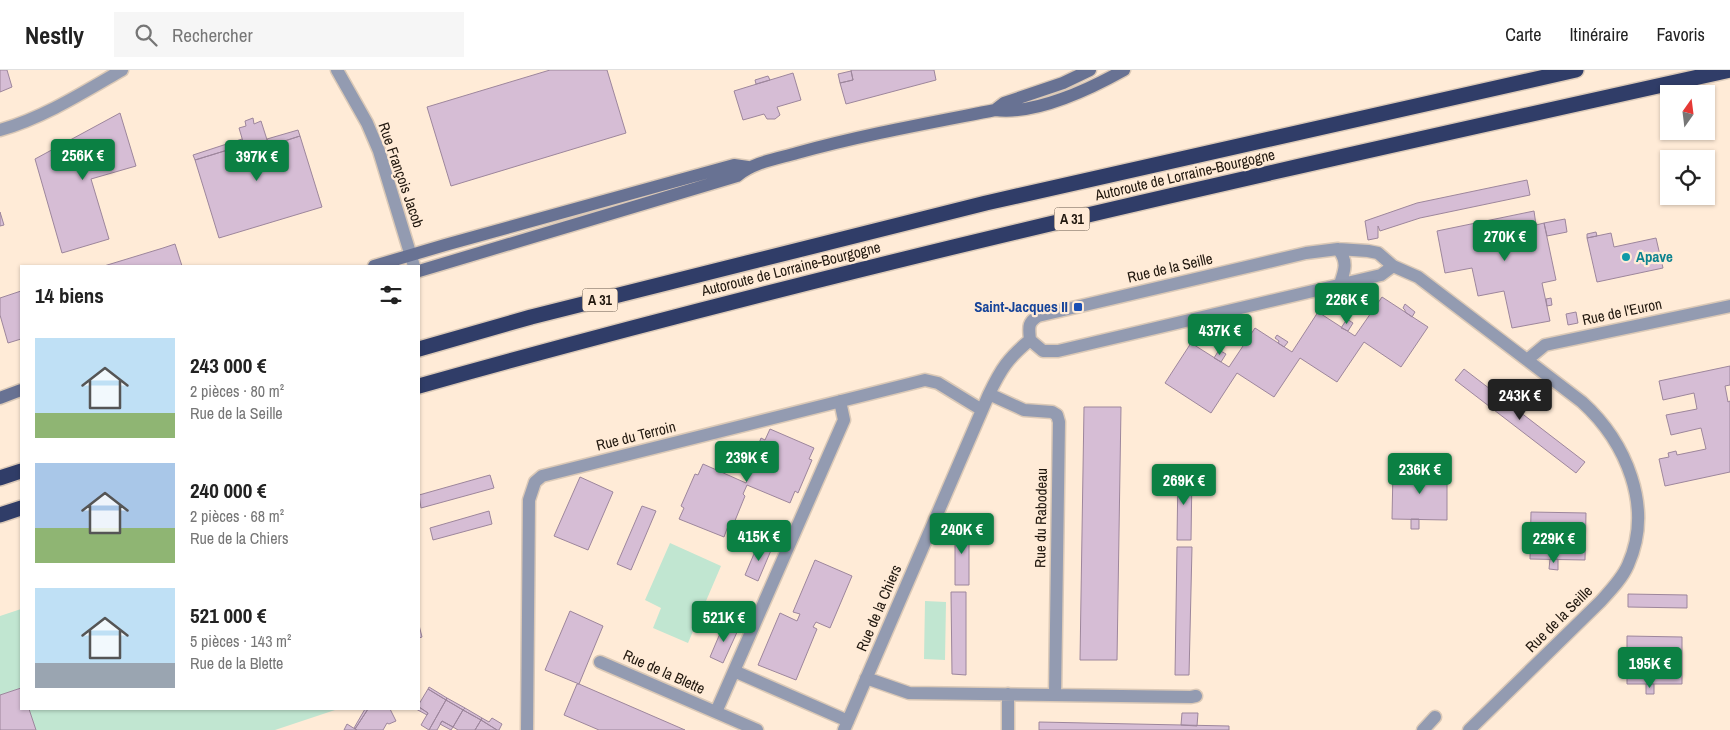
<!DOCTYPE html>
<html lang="fr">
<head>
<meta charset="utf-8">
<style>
  :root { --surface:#fff; --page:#f6f6f6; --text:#222; --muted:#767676; --line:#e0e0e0; --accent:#0b8043 }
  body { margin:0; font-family:"Archivo Narrow",sans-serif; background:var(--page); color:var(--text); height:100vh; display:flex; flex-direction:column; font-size:19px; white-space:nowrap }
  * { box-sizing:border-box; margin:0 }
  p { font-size:16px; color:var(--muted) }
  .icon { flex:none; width:28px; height:28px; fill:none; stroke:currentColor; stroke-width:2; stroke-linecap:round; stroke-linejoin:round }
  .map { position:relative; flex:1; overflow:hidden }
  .drawer { position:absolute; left:20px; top:195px; width:400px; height:445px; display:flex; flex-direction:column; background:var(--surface); border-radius:0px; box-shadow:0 1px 4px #0004 }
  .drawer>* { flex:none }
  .needle { width:32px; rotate:14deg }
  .fabs { position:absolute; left:1660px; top:15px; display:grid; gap:10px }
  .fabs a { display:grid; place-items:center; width:55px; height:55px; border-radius:0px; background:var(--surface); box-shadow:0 1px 4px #0004; font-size:25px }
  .price { position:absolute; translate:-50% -42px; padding:0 11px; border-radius:5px; background:var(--accent); color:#fff; font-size:16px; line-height:32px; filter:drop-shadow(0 1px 2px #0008) }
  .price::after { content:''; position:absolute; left:50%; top:30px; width:15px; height:11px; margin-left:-8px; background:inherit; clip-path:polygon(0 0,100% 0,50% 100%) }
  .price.current { background:#222; color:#fff }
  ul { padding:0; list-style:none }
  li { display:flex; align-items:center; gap:15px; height:125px; padding:0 15px }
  li span { display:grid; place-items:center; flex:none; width:140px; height:100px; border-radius:0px; color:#555 }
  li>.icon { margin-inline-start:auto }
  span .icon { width:60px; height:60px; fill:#fffc; stroke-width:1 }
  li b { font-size:21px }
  h2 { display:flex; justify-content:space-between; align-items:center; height:60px; padding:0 15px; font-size:21px }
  header { display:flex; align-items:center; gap:30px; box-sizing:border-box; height:70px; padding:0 25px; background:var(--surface); border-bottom:1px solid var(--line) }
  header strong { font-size:24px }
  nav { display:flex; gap:28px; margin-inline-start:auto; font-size:18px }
  .search { width:350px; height:45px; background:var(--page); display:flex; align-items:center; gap:12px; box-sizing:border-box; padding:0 18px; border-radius:0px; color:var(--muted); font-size:19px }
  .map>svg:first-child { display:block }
</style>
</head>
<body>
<header>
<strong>Nestly</strong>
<div class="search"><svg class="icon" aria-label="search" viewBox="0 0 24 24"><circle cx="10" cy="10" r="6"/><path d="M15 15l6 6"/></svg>Rechercher</div>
<nav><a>Carte</a><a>Itinéraire</a><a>Favoris</a></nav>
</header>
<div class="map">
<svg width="1730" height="660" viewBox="0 0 1730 660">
  <rect width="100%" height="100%" fill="#ffebd7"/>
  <path fill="#c1e6d1" d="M670,473l51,23 -33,77 -35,-15 8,-20 -16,-8z
    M925,531l21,1 -1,58 -21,-1z
    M21,539v100h317l-63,21h-275v-114z"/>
  <path fill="#d6bdd5" stroke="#9d869c" d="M0,0h7l5,17 -12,5z
    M550,0h57l19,63 -175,53 -24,-79z
    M851,0h83l2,10 -90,24 -6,-21 13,-3z
    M851,1l2,9 -13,3 -2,-9z
    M793,3l8,27 -24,7 3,8 -5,4h-8l-3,-5 -21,6 -9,-29z
    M768,6l2,4 -14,4 -1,-4z
    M120,43l16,53 -45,13 18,60 -47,14 -27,-94z
    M253,48l1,6 7,-3 8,25 31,-10 22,71 -103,31 -24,-78 49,-15 -5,-17 7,-2 -1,-5z
    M298,60l2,6 -31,10 -2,-7z
    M242,69l2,6 -49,15 -2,-5z
    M1527,110l3,15 -110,23 -40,13 -2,-5v12l-10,2 -3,-19 52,-18z
    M1534,141l2,14 8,-2 12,57 -14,3 8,38 -38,7 -8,-37 -26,5 -6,-28 -27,5 -8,-42z
    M0,142l4,13 -4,1z
    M1565,149l2,13 -20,4 -3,-13z
    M1596,162l1,4 -10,2v-4z
    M1611,163l3,14 42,-9 7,30 -66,14 -10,-44z
    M175,174l7,22h-78l59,-18z
    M21,221v48l-13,4 -8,-28v-17z
    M1382,227l46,30 -27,40 -37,-25 -27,40 -37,-24 -26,39 -37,-24 -26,40 -46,-30 26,-40 38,24 26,-39 37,24 26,-40 37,24z
    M1551,228l1,7 -5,1 -1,-7z
    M1405,234l10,8 -3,5 -7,-5v-2l-2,-2z
    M1576,242l2,11 -10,2 -2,-11z
    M1347,249l6,4 -5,8 -7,-3z
    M1277,265l11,7 -4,5 -6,-4 1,-2 -4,-3z
    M1219,280l7,4 -5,8 -7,-4z
    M1730,296v19l-5,1 3,16 2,-1v71l-65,14 -6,-27 10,-2 -1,-4 8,-2 1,4 29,-6 -5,-21 -30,7 -5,-20 31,-6 -3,-16 -31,7 -4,-19z
    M1464,299l121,93 -9,11 -121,-93z
    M1084,337h37l-4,253h-37z
    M770,359l44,19 -5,11 3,1 -14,33 -3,-2 -5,12 -43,-18 -4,9 2,2 -13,32 -4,-2 -4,11 -45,-18 5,-11 -3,-2 14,-32 3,1 5,-11 43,19 5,-11 -3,-1 13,-33 4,2z
    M1393,400l54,2v48l-55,-1z
    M1178,402l14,1 -1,67h-14z
    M490,405l4,13 -73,20 -2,-13z
    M580,407l33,15 -25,58 -34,-14z
    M642,436l14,5 -25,59 -14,-6z
    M489,441l3,13 -59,16 -3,-12z
    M1531,442l55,1 -1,47 -55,-1z
    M1411,449h8v10h-8z
    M955,454l14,1v60h-14z
    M759,472l13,6 -14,33 -13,-6z
    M1177,477h15l-3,128h-14z
    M1550,489h8v11l-9,-1z
    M815,490l37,16 -22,52 -14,-6 -3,5 4,2 -21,51 -38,-15 22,-52 17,8 3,-7 -7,-2z
    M951,522h15v83l-14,-1z
    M1628,524l59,1v13l-59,-1z
    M570,541l33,15 -24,58 -34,-14z
    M724,554l14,6 -15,33 -13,-6z
    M419,555l3,12 -3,1z
    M1627,566l55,1v47h-55z
    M577,614h2l106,46h-86l-35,-15z
    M1646,614h8v10h-8z
    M429,617l18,11 -1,2 -18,-11z
    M21,618v21h8l7,21h-36v-35z
    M428,619l18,11 -17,30 -8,-5 7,-12 -9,-6v-3z
    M447,628l18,10 -2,2 -17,-10z
    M446,630l17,10 -10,17 -11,-6 -5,9h-8z
    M419,637l9,6 -1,2 -11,-6h3z
    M465,638l17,10 -1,2 -18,-10z
    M365,639h3l-13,20 -1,-1z
    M368,639h22l6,12 -7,3 -2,-1 -4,7h-26l-2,-1z
    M463,640l18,10 -6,10h-17l-5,-3z
    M1182,643h16l-1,13 -16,-1z
    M482,648l7,4 3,-4 10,6 -3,6h-2l-16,-10z
    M481,650l16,10h-22z
    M442,651l11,6 -2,3 -11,-6z
    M1039,652l190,4v4h-190z
    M347,654l8,5 2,1h-13z"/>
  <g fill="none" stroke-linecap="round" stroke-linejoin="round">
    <defs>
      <path id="minor" d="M337,0l30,53 12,28 35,115
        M0,60c43,-12 84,-38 122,-60
        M1338,179c10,12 7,21 2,35
        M1393,196l-12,9 -323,76h-15l-13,-11c-1,-12 -3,-17 8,-24l268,-63 32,-4 30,2 10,2 15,13 25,11 164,125c44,40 72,105 46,163 -6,14 -18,26 -28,37l-131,128
        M1527,290l18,-15 185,-39
        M989,324l35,16 28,2 5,3 2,7 -4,273
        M600,592l157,68
        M734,601l114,50
        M866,608l43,15 282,4 5,-1
        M716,642l128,-292 -4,-19
        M527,660l2,-230 6,-18 7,-6 383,-96 13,3 44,27
        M844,660l145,-336c12,-25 19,-36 41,-54
        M1008,660v-36
        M1423,660l12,-13"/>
      <path id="secondary" d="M995,40l9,-7 59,-20 27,-13
        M374,196l71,-21 289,-80 14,2
        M419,201l318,-95c17,-14 39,-17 60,-23 65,-18 132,-30 198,-43 40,5 95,-21 129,-40
        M0,328l21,-8"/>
      <path id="motorway" d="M419,279l112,-32 455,-114 590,-133
        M419,316c433,-122 872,-219 1311,-316
        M0,408l21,-7
        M0,445l21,-7"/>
    </defs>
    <use href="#minor" stroke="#dbc9b7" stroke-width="15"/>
    <use href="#secondary" stroke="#dbc9b7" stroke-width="15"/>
    <use href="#motorway" stroke="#dbc9b7" stroke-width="18"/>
    <use href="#minor" stroke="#939bb1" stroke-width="12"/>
    <use href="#secondary" stroke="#687293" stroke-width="12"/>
    <use href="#motorway" stroke="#303d68" stroke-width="15"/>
  </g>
  <circle fill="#0f9aa8" stroke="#ffebd7" stroke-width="2" cx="1626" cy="187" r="5"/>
  <rect fill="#1a4fb4" stroke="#ffebd7" stroke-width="2" x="1073" y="232" width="10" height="10" rx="2.5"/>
  <g text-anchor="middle" stroke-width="4.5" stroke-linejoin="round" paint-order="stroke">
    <g fill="#ffebd7" stroke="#64574b" stroke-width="1">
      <rect x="1054.5" y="137.5" width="35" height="23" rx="4"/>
      <rect x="582.5" y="218.5" width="35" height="23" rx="4"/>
    </g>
    <g font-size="14" font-weight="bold" fill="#21180f">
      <text x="1072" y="154">A 31</text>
      <text x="600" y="235">A 31</text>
    </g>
    <g font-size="15" fill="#21180f" stroke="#ffebd7">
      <text transform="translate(401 105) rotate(71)" y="5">Rue François Jacob</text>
      <text transform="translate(1185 105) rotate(-13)" y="5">Autoroute de Lorraine-Bourgogne</text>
      <text transform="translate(1170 198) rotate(-13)" y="5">Rue de la Seille</text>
      <text transform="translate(791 199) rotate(-14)" y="5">Autoroute de Lorraine-Bourgogne</text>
      <text transform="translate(1622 242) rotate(-12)" y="5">Rue de l'Euron</text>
      <text transform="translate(636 366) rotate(-14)" y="5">Rue du Terroin</text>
      <text transform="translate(1041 448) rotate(-89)" y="5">Rue du Rabodeau</text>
      <text transform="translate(879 538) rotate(-67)" y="5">Rue de la Chiers</text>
      <text transform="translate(1559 549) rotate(-45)" y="5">Rue de la Seille</text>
      <text transform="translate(664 602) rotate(24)" y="5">Rue de la Blette</text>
    </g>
    <g font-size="15" font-weight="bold" fill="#0d838f" stroke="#ffebd7" text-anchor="start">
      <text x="1636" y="192">Apave</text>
    </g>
    <g font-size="15" font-weight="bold" fill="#164399" stroke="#ffebd7" text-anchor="end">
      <text x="1068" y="242">Saint-Jacques II</text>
    </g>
  </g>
</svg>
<div class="fabs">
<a><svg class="needle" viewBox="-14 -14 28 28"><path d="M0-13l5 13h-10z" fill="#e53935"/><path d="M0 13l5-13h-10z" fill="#767676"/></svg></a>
<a><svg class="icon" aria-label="locate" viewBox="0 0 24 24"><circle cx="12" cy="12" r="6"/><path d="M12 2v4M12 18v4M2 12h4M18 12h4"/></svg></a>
</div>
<b class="price" style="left:83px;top:111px">256K €</b>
<b class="price" style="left:257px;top:112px">397K €</b>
<b class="price" style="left:1505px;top:192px">270K €</b>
<b class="price" style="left:1347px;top:255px">226K €</b>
<b class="price" style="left:1220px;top:286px">437K €</b>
<b class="price current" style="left:1520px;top:351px">243K €</b>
<b class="price" style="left:747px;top:413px">239K €</b>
<b class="price" style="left:1420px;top:425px">236K €</b>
<b class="price" style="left:1184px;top:436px">269K €</b>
<b class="price" style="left:962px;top:485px">240K €</b>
<b class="price" style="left:759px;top:492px">415K €</b>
<b class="price" style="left:1554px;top:494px">229K €</b>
<b class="price" style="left:724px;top:573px">521K €</b>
<b class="price" style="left:1650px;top:619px">195K €</b>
<section class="drawer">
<h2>14 biens<svg class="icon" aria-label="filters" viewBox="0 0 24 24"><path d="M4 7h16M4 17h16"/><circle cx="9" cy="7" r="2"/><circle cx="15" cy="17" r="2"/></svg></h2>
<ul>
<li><span style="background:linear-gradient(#bfe0f5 75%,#8fb573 0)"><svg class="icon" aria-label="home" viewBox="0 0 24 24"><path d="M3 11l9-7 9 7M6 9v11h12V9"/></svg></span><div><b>243 000 €</b><p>2 pièces · 80 m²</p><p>Rue de la Seille</p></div></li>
<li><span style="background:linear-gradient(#a9c7e8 65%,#8fb573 0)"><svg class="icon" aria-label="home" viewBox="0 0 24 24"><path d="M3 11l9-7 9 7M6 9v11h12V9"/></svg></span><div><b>240 000 €</b><p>2 pièces · 68 m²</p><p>Rue de la Chiers</p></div></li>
<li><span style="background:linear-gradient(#bfe0f5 75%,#9aa5b1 0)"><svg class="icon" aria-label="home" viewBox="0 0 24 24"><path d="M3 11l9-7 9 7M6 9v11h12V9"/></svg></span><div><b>521 000 €</b><p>5 pièces · 143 m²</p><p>Rue de la Blette</p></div></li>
</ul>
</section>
</div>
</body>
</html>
